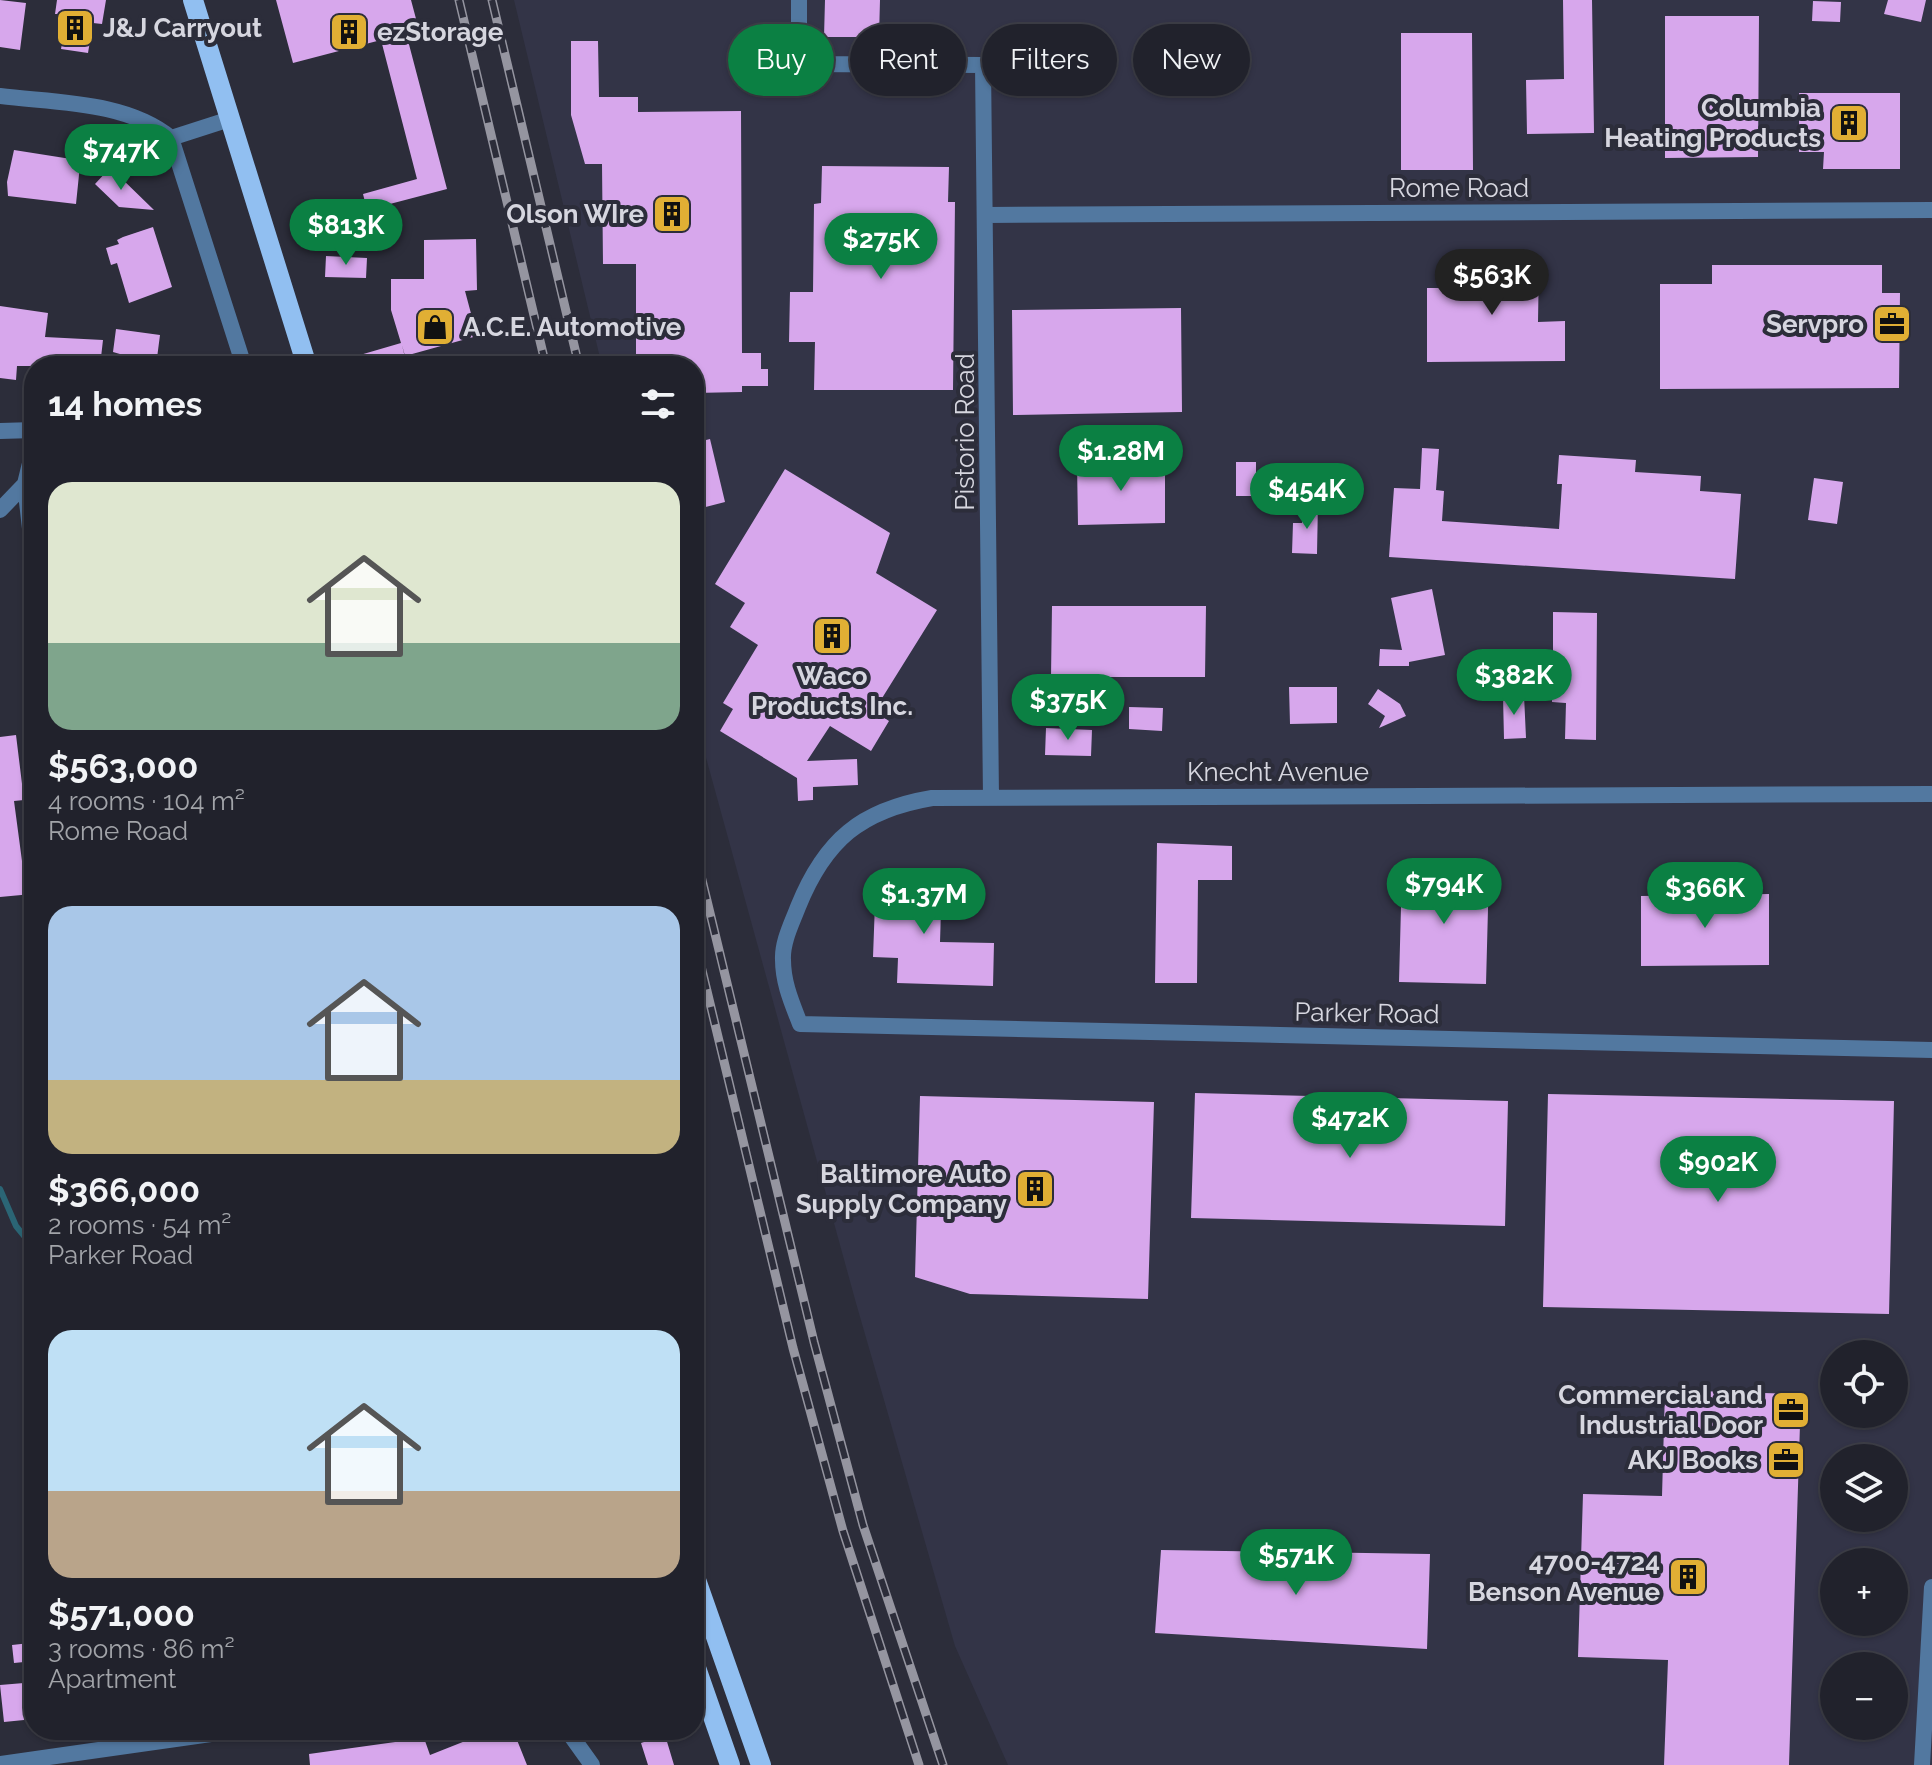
<!DOCTYPE html>
<html lang="en">
<head>
<meta charset="utf-8">
<style>
  :root { --surface:#21222c; --page:#292a34; --text:#f1f3f6; --muted:#a2a4a9; --line:#3e3f48; --accent:#0b8043 }
  body { margin:0; font-family:Raleway,sans-serif; background:var(--page); color:var(--text); height:100vh; display:flex; flex-direction:column; font-size:30px; white-space:nowrap }
  * { box-sizing:border-box; margin:0 }
  p { font-size:26px; color:var(--muted) }
  .icon { flex:none; width:44px; height:44px; fill:none; stroke:currentColor; stroke-width:2; stroke-linecap:round; stroke-linejoin:round }
  .map { position:relative; flex:1; overflow:hidden }
  .panel { position:absolute; left:24px; top:356px; width:680px; height:1384px; display:flex; flex-direction:column; background:var(--surface); border-radius:32px; box-shadow:0 2px 6px #0004,0 0 0 2px var(--line) }
  .panel>* { flex:none }
  .guide { position:absolute; left:728px; top:24px; width:760px; height:72px; display:flex; gap:16px }
  .buttons { position:absolute; left:1820px; top:1340px; display:grid; gap:16px }
  .buttons a { display:grid; place-items:center; width:88px; height:88px; border-radius:50%; background:var(--surface); box-shadow:0 2px 6px #0004,0 0 0 2px var(--line); font-size:40px }
  .price { position:absolute; translate:-50% -68px; padding:0 18px; border-radius:28px; background:var(--accent); color:#fff; font-size:26px; line-height:52px; filter:drop-shadow(0 2px 4px #0008) }
  .price::after { content:''; position:absolute; left:50%; top:48px; width:24px; height:18px; margin-left:-12px; background:inherit; clip-path:polygon(0 0,100% 0,50% 100%) }
  .price.current { background:#222; color:#fff }
  ul { padding:0; list-style:none }
  li { display:grid; align-content:center; gap:16px; height:424px; padding:0 24px }
  li span { display:grid; place-items:center; height:248px; border-radius:24px; color:#555 }
  li>.icon { margin-inline-start:auto }
  span .icon { width:144px; height:144px; fill:#fffc; stroke-width:1 }
  li b { font-size:34px }
  h2 { display:flex; justify-content:space-between; align-items:center; height:96px; padding:0 24px; font-size:34px }
  .chip { padding:0 28px; border-radius:36px; background:var(--surface); box-shadow:0 2px 6px #0004,0 0 0 2px var(--line); font-size:28px; line-height:72px }
  .chip.current { background:var(--accent); color:#fff }
  .map>svg:first-child { display:block }
</style>
</head>
<body>
<div class="map">
<svg width="1932" height="1765" viewBox="0 0 1932 1765">
  <rect width="100%" height="100%" fill="#2c2d3a"/>
  <path fill="#333447" fill-rule="evenodd" d="M514,0h1418v1765h-924l-53,-119 -99,-343 -162,-589v-348h-92zM1834,1354h60v60h-60zM1834,1458h60v60h-60zM1834,1562h60v60h-60zM1834,1666h60v60h-60z"/>
  <g fill="none" stroke-linecap="round" stroke-linejoin="round">
    <path stroke="#2b6575" stroke-width="6" d="M0,1189l16,37 18,22"/>
  </g>
  <path fill="#d7a7ec" d="M0,0l26,3 -6,47 -20,-3z
    M57,0h49l-4,24 -9,-1 -5,30 -27,-4 3,-16 -6,-1 2,-18h-5z
    M276,0h135l8,30 -13,3 41,156 -80,21 -4,-16 54,-15 -36,-139 -88,23z
    M825,0h55l-1,37h-55z
    M1563,0h29l2,133 -67,1 -1,-54 38,-1z
    M1888,0h38l-5,22 -37,-8z
    M1813,1l28,1 -1,20 -28,-1z
    M1665,16h94l-1,141 -93,1z
    M1401,33h71l1,137h-72z
    M571,41h27l1,56h39v15l103,-1 1,242h19v16h7v17h-26v6l-48,1v-27h-58v-102h-33l-1,-100h-17l-14,-49z
    M1799,93h101v76h-77l1,-17h-25z
    M14,150l57,9 -1,6h10l-4,39 -68,-8 -1,-14z
    M822,166l127,1 -1,35h7l-2,188h-139l1,-48h-26l1,-50h23l1,-88 7,-1z
    M108,170l10,5 36,35 -35,-3 -24,-23z
    M153,227l19,60 -43,16 -12,-40 -6,2 -5,-17 13,-4 -2,-4 6,-3z
    M476,239l1,51 -12,1 12,45 -72,20 -3,-11 5,21h-71v-4l65,-19 -10,-33v-31h33v-39z
    M326,256l41,2 -1,20 -41,-1z
    M1464,260h75l-1,62 27,-1v40l-138,1v-74h37z
    M1712,265h170v28h18l-1,95 -239,1v-105h52z
    M0,306l48,7 -3,24 58,3 -3,26h-83l-1,14 -16,-2z
    M1181,308l1,104 -169,3 -1,-105z
    M116,329l44,6 -3,23 -17,-2 -3,3 -24,-7z
    M710,439l15,63 -31,8v-67z
    M1422,448l17,1 -3,41 8,1 -2,30 117,8 3,-45h-5l2,-29 77,5 -1,12 66,4 -1,15 41,3 -6,85 -346,-22 5,-69 26,1z
    M1165,462v61l-87,2 -1,-62z
    M1236,462h20v34h-20z
    M785,469l105,64 -14,40 61,37 -63,101 15,10 -18,30 -41,-25 -23,35 50,-2 1,26 -45,2v13l-15,1 -1,-23 -77,-47 13,-22 -10,-6 35,-58 -28,-18 15,-24 -30,-19z
    M1814,478l29,4 -6,42 -29,-4z
    M1303,502h15l-1,52 -25,-1 1,-30h9z
    M1432,589l13,66 -36,7v4h-30l1,-17 22,1 -11,-52z
    M1052,606h154l-1,71h-154z
    M1553,612l44,1 -1,127 -31,-1 1,-36 -14,-1v-21l-34,1v-17h35z
    M1289,687h48v36l-47,1z
    M1378,689l22,15 6,12 -27,12 6,-12 -17,-12z
    M1524,695l2,43 -22,1 -1,-43z
    M1129,707l34,1 -1,23 -33,-2z
    M1046,728l46,2 -1,26 -46,-1z
    M16,735l8,65 -10,1 8,60h7l3,33 -32,3v-160z
    M1157,843l75,3v34h-34l-1,103h-42z
    M1402,869l87,2 -3,113 -87,-2z
    M876,876l66,2 -2,64 54,1 -1,43 -96,-3 1,-25 -25,-1z
    M1769,894v71l-128,1v-70z
    M1195,1093l313,8 -3,125 -314,-8z
    M1548,1094l346,7 -5,213 -346,-7z
    M920,1096l234,6 -6,197 -178,-5 -55,-17z
    M1665,1390l136,4 -12,371h-125l4,-105 -90,-3 5,-163 79,2z
    M1161,1550l269,4 -3,95 -272,-16z
    M30,1643l4,1v17l-20,2 -2,-18z
    M24,1683v37l-20,2 -4,-37z
    M493,1730h20l14,35h-217l-1,-11 115,-16 6,17z
    M665,1735l9,30h-26l-7,-22z"/>
  <g fill="none" stroke-linecap="round" stroke-linejoin="round">
    <path stroke="#5278a0" stroke-width="16" d="M799,0v64l184,1 8,733
      M987,215l945,-5
      M0,431l34,-1
      M25,484l9,80
      M0,510l25,-26 9,-37
      M1932,794l-1000,4c-71,12 -107,42 -134,109 -6,16 -16,35 -15,53 0,23 9,43 17,64l1132,26
      M0,1764l239,-34"/>
    <path stroke="#5278a0" stroke-width="16" d="M0,96c55,7 126,5 171,42l73,228
      M171,138l59,-19
      M567,1730l25,35
      M1922,1765l10,-178"/>
    <path stroke="#91bff1" stroke-width="20" d="M193,0l114,366
      M694,1574l67,191
      M694,1662l36,103"/>
    <defs>
      <path id="rail" d="M459,0l87,366
        M492,0l87,366
        M694,847l120,495 49,183 80,240
        M694,937l99,411 50,183 76,234"/>
    </defs>
    <use href="#rail" stroke="#9595a0" stroke-width="9"/>
    <use href="#rail" stroke="#2c2d3a" stroke-width="6" stroke-dasharray="18" stroke-linecap="butt"/>
  </g>
  <defs>
    <symbol id="building-square" viewBox="-11 -11 22 22"><rect x="-9" y="-9" width="18" height="18" rx="4" fill="#e1af34" stroke="#2c2d3a"/><path d="M-4-6H4V6H1V3H-1V6H-4ZM-2.5-4.3h1.7v1.8h-1.7ZM.8-4.3h1.7v1.8H.8ZM-2.5-1h1.7V.8h-1.7ZM.8-1h1.7V.8H.8Z" fill="#111"/></symbol>
    <symbol id="office-square" viewBox="-11 -11 22 22"><rect x="-9" y="-9" width="18" height="18" rx="4" fill="#e1af34" stroke="#2c2d3a"/><path d="M-6-3h4V-5.5h4V-3h4V5H-6ZM-1-4.5V-3h2v-1.5ZM-6 0V1H6V0Z" fill="#111"/></symbol>
    <symbol id="shop-square" viewBox="-11 -11 22 22"><rect x="-9" y="-9" width="18" height="18" rx="4" fill="#e1af34" stroke="#2c2d3a"/><path d="M-5-2.5h2.3a2.7 3.5 0 0 1 5.4 0H5L5.5 6h-11ZM-1.5-2.5h3a1.5 2.3 0 0 0-3 0Z" fill="#111"/></symbol>
  </defs>
  <g fill-rule="evenodd">
    <use href="#building-square" x="53" y="6" width="44" height="44"/>
    <use href="#building-square" x="327" y="10" width="44" height="44"/>
    <use href="#building-square" x="1827" y="101" width="44" height="44"/>
    <use href="#building-square" x="650" y="192" width="44" height="44"/>
    <use href="#office-square" x="1870" y="302" width="44" height="44"/>
    <use href="#shop-square" x="413" y="305" width="44" height="44"/>
    <use href="#building-square" x="810" y="614" width="44" height="44"/>
    <use href="#building-square" x="1013" y="1167" width="44" height="44"/>
    <use href="#office-square" x="1769" y="1388" width="44" height="44"/>
    <use href="#office-square" x="1764" y="1438" width="44" height="44"/>
    <use href="#building-square" x="1666" y="1555" width="44" height="44"/>
  </g>
  <g text-anchor="middle" stroke-width="8" stroke-linejoin="round" paint-order="stroke">
    <g font-size="26" font-weight="bold" fill="#d6d6df" stroke="#2c2d3a" text-anchor="end">
      <text x="103" y="37" text-anchor="start">J&amp;J Carryout</text>
      <text x="377" y="41" text-anchor="start">ezStorage</text>
      <text x="1821" y="117">Columbia<tspan x="1821" dy="30">Heating Products</tspan></text>
      <text x="644" y="223">Olson WIre</text>
      <text x="1864" y="333">Servpro</text>
      <text x="463" y="336" text-anchor="start">A.C.E. Automotive</text>
      <text x="832" y="685" text-anchor="middle">Waco<tspan x="832" dy="30">Products Inc.</tspan></text>
      <text x="1007" y="1183">Baltimore Auto<tspan x="1007" dy="30">Supply Company</tspan></text>
      <text x="1763" y="1404">Commercial and<tspan x="1763" dy="30">Industrial Door</tspan></text>
      <text x="1758" y="1469">AKJ Books</text>
      <text x="1660" y="1571">4700-4724<tspan x="1660" dy="30">Benson Avenue</tspan></text>
    </g>
    <g font-size="26" fill="#d6d6df" stroke="#2c2d3a">
      <text x="1459" y="197">Rome Road</text>
      <text transform="translate(965 432) rotate(-90)" y="9">Pistorio Road</text>
      <text x="1278" y="781">Knecht Avenue</text>
      <text transform="translate(1367 1013) rotate(1)" y="9">Parker Road</text>
    </g>
  </g>
</svg>
<div class="buttons">
<a><svg class="icon" aria-label="locate" viewBox="0 0 24 24"><circle cx="12" cy="12" r="6"/><path d="M12 2v4M12 18v4M2 12h4M18 12h4"/></svg></a>
<a><svg class="icon" aria-label="layers" viewBox="0 0 24 24"><path d="M12 4l9 5-9 5-9-5zM3 14l9 5 9-5"/></svg></a>
<a>+</a>
<a>−</a>
</div>
<b class="price" style="left:121px;top:192px">$747K</b>
<b class="price" style="left:346px;top:267px">$813K</b>
<b class="price" style="left:881px;top:281px">$275K</b>
<b class="price current" style="left:1492px;top:317px">$563K</b>
<b class="price" style="left:1121px;top:493px">$1.28M</b>
<b class="price" style="left:1307px;top:531px">$454K</b>
<b class="price" style="left:1514px;top:717px">$382K</b>
<b class="price" style="left:1068px;top:742px">$375K</b>
<b class="price" style="left:1444px;top:926px">$794K</b>
<b class="price" style="left:1705px;top:930px">$366K</b>
<b class="price" style="left:924px;top:936px">$1.37M</b>
<b class="price" style="left:1350px;top:1160px">$472K</b>
<b class="price" style="left:1718px;top:1204px">$902K</b>
<b class="price" style="left:1296px;top:1597px">$571K</b>
<div class="guide">
<a class="chip current">Buy</a>
<a class="chip">Rent</a>
<a class="chip">Filters</a>
<a class="chip">New</a>
</div>
<section class="panel">
<h2>14 homes<svg class="icon" aria-label="filters" viewBox="0 0 24 24"><path d="M4 7h16M4 17h16"/><circle cx="9" cy="7" r="2"/><circle cx="15" cy="17" r="2"/></svg></h2>
<ul>
<li><span style="background:linear-gradient(#dfe7d0 65%,#7fa58c 0)"><svg class="icon" aria-label="home" viewBox="0 0 24 24"><path d="M3 11l9-7 9 7M6 9v11h12V9"/></svg></span><div><b>$563,000</b><p>4 rooms · 104 m²</p><p>Rome Road</p></div></li>
<li><span style="background:linear-gradient(#a9c7e8 70%,#c2b280 0)"><svg class="icon" aria-label="home" viewBox="0 0 24 24"><path d="M3 11l9-7 9 7M6 9v11h12V9"/></svg></span><div><b>$366,000</b><p>2 rooms · 54 m²</p><p>Parker Road</p></div></li>
<li><span style="background:linear-gradient(#bfe0f5 65%,#b9a48a 0)"><svg class="icon" aria-label="home" viewBox="0 0 24 24"><path d="M3 11l9-7 9 7M6 9v11h12V9"/></svg></span><div><b>$571,000</b><p>3 rooms · 86 m²</p><p>Apartment</p></div></li>
</ul>
</section>
</div>
</body>
</html>
